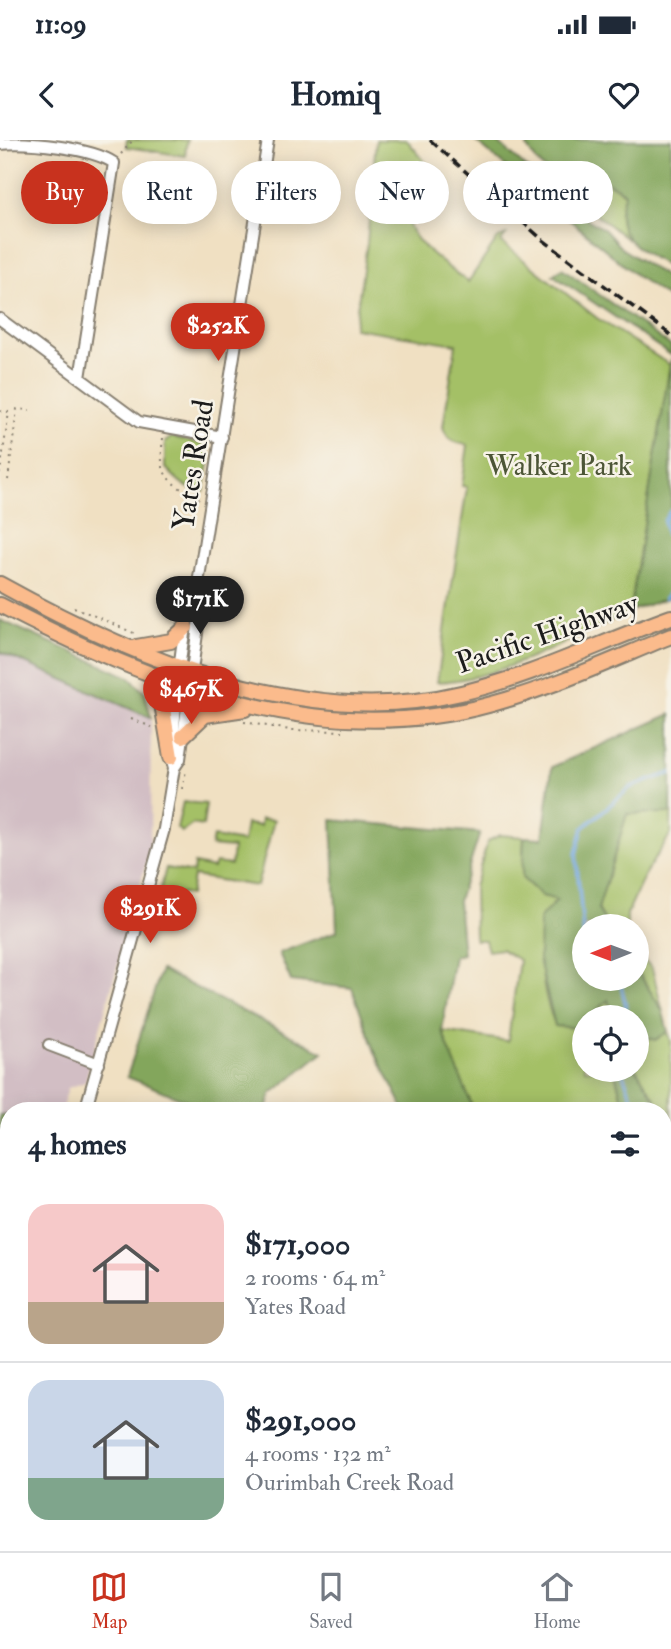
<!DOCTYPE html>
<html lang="en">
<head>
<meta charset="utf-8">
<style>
  :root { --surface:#fff; --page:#f6f6f7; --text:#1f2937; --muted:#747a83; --line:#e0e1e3; --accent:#c8321e }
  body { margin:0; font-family:"IM FELL Double Pica",serif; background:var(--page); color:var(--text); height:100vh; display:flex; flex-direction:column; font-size:26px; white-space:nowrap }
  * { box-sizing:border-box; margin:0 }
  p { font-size:23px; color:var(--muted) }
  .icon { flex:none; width:38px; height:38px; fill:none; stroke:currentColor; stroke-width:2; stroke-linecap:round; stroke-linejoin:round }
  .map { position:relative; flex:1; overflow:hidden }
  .sheet { position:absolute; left:0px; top:962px; width:672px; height:450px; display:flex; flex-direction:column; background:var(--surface); border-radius:28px 28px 0 0; box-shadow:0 4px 18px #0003 }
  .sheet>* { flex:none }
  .banner { position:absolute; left:21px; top:21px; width:630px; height:63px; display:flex; gap:14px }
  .needle { width:46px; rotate:269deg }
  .controls { position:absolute; left:572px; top:774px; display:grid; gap:14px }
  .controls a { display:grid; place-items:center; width:77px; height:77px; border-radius:50%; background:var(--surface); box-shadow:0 4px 18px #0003; font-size:35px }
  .price { position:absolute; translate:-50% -60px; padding:0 16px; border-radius:24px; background:var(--accent); color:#fff; font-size:23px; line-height:46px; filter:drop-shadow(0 2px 4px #0008) }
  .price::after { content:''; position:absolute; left:50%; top:42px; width:21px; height:16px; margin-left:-10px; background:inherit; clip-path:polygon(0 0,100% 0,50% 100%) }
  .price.selected { background:#222; color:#fff }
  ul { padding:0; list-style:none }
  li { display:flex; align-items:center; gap:21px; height:175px; padding:0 28px }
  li+li { border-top:2px solid var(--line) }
  li span { display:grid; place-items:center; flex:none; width:196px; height:140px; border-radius:21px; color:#555 }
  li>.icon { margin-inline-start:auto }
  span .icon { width:84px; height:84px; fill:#fffc; stroke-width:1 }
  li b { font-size:30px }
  h2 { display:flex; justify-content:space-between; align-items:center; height:84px; padding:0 28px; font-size:30px }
  .pill { padding:0 24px; border-radius:32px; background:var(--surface); box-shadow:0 4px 18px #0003; font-size:24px; line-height:63px }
  .pill.selected { background:var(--accent); color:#fff }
  .status { display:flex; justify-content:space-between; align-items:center; height:49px; padding:0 35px; background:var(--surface); direction:ltr }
  .status svg { height:19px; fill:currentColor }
  header { display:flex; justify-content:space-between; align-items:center; height:91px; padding:0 28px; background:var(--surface); font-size:32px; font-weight:800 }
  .tab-bar { display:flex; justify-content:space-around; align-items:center; height:98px; border-top:2px solid var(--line); background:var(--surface); font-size:19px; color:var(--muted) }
  .tab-bar a { display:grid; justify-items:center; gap:4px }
  .tab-bar .selected { color:var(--accent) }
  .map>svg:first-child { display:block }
</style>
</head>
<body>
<div class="status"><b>11:09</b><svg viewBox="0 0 49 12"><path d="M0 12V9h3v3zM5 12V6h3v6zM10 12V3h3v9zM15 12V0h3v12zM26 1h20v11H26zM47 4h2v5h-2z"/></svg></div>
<header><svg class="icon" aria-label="back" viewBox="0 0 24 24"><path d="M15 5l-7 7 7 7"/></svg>Homiq<svg class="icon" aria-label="heart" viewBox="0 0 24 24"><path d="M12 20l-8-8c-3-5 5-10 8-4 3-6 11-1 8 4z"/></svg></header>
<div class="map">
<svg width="671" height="1411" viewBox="0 0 671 1411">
  <rect width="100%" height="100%" fill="#f7f3e8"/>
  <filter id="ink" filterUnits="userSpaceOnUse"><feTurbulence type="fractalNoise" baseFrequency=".0143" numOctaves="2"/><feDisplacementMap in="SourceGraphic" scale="14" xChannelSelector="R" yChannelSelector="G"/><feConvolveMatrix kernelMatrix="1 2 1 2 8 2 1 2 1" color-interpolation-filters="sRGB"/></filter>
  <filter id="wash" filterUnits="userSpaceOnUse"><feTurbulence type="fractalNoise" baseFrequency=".00686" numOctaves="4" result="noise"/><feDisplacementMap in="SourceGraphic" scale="28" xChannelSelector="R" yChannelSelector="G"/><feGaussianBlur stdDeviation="1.57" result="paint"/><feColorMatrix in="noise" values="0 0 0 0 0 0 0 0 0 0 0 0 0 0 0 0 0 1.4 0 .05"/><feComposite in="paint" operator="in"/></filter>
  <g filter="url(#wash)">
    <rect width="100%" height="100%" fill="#f0e0c2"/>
    <path fill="#d2bec4" d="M0,512l151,66 -1,131 -65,233 -17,6 -7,23h-52v5l-9,-1z"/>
    <path fill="#a4c066" stroke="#606e41" stroke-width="2" d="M127,0h60l-2,16 -59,-9z
      M376,0h31l24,29c-7,13 -19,29 -23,44 -6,24 43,56 60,69l30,-44 8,-3 -5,7 96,76 73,47 -40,246c-55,27 -132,69 -193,71l30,-195 -5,-1 6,-41c-14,-2 -21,-5 -25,-18l13,-83 -102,-16 13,-84z
      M598,37l27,16c-8,19 -7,30 3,47l-55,-44z
      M172,297l34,8 4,13 -6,34c-16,0 -29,-14 -39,-25v-25z
      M183,662l23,2 -3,22 -10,-2 -11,8 -5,-4z
      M627,673h44v21l-25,38 -19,42v12h-19l-10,-17z
      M261,679l13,1 -17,66 -64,-10 -3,19 -30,-4 6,-23 27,5 1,-9 19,4 2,-5 16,2 2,-17 -22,-2 2,-9 30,5 3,-18 14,2z
      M500,695l24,2 -2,41 36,22 -18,18c0,36 0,75 16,108l21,2 7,-6v47h30l11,42h-151l-32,-80 66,10 11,-81 -18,-11 -13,2 -3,-11h-10l-1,-53 14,-46z
      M637,813l15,15 11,44 -26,-42z
      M609,859l4,18h-23z
      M668,892l3,9v229l-8,-1v-158l-27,-42 1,-31 7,-2 11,4z"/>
    <path fill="#83a65b" stroke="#50613c" stroke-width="2" d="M474,0h21l84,74 26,16 16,18 50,32v20l-33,-23z
      M529,0h142v129c-33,-21 -63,-32 -46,-76l-26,-16 -26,19 -36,-34 -10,-15z
      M562,128l109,78v9l-118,-80z
      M671,219v238l-41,14z
      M0,480l129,57 16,16 6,25 -151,-66z
      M671,574v99l-44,1 -29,95 10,17h-24v52h53v-8l26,42 5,20 -13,8 -11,-4 -7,2v-21h-24l-5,-17 -18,17h-6v5l-7,6 -22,-2 -16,-66 1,-42 17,-18 -15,-4 -20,-18 2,-41 19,1 9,-71z
      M332,680l148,13 -22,68 5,53 -9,2 -12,75 32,80h-69l-30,-59 -23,-64 -61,-7 -12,-28 58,-22z
      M161,830l162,82 -52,42 -4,17h-54l-86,-34z
      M614,929h22l27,42h-38z
      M0,975l9,1v62l-9,-7z
      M0,1119l9,7v210l-9,2z
      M663,1129l8,1v267l-8,5z
      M279,1404h102l10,7h-101z"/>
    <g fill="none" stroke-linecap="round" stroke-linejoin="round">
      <path stroke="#71a6de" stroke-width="3.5" d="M671,370l-7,11 2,13 5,5
        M665,458l6,-7
        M584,801l-8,-87 7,-26 48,-41 40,-14
        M619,838l7,28 -3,11
        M621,929l16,42
        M663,1147h8
        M663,1278l8,3
        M663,1311l8,-8
        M0,1330v12
        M640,1411v-7"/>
    </g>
  </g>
  <g filter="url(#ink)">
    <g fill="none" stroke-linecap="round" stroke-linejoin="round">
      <defs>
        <path id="minor" d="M0,4c27,-3 92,4 114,19l-34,215
          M0,179l139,103 83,15
          M174,628l6,-9 21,-155 -4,-14
          M49,905l50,19
          M85,971l79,-282 10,-61 -3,-11c6,-43 7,-133 26,-167l71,-450
          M0,1253l9,5
          M263,1404l12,7"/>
        <path id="major" d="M0,444c135,75 304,147 461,109 73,-17 140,-51 210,-76
          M0,465c152,79 319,147 492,99 62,-17 120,-44 179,-68
          M136,507l35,-6 15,-14
          M150,535l9,11 12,71
          M183,596l22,-21 40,-6"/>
        <path id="highway" d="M0,1060l9,7
          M0,1102l9,6
          M405,1404l8,7
          M462,1404l8,7"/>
      </defs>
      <use href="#minor" stroke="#867e6f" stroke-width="14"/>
      <use href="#major" stroke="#867e6f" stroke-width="18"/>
      <use href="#highway" stroke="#867e6f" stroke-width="19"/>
      <path stroke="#867e6f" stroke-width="2" stroke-dasharray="2 5" stroke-linecap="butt" d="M121,14l12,-14
        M0,271l9,1 -9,61
        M163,298c-5,39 4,44 37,61
        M8,340l9,-71 13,1
        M211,458l2,-16
        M74,467l62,27
        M131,579l21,8
        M244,582l46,8 53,1
        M182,649l4,-18"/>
      <use href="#minor" stroke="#fff" stroke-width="10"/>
      <use href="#major" stroke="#fbbb8c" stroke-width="14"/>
      <use href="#highway" stroke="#fbbb8c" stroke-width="16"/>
      <path stroke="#1c1c1c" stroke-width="3.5" stroke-dasharray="10 5" stroke-linecap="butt" d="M430,0l113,100 128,95"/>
    </g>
  </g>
  <g text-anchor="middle" stroke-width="5" stroke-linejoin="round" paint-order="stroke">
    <g font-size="30" fill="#1c1c1c" stroke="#f7f3e8">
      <text transform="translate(193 325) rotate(-81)" y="10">Yates Road</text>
      <text transform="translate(547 493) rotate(-19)" y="10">Pacific Highway</text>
    </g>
    <g font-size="30" fill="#4c5536" stroke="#f7f3e8">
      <text x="559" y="335">Walker Park</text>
    </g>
  </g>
</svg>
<div class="controls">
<a><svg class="needle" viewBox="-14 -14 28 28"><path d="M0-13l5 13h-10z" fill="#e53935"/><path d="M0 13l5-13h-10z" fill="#747a83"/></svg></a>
<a><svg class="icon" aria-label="locate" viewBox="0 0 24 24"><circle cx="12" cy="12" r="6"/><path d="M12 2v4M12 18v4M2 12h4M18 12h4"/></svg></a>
</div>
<b class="price" style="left:218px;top:223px">$252K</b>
<b class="price selected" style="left:200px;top:496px">$171K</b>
<b class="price" style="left:191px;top:586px">$467K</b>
<b class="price" style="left:150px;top:805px">$291K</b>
<div class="banner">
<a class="pill selected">Buy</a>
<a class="pill">Rent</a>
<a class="pill">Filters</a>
<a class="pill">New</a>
<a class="pill">Apartment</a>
</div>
<section class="sheet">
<h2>4 homes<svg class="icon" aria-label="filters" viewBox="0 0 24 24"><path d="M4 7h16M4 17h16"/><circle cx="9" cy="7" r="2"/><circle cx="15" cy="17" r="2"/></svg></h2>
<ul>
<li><span style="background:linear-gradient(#f6c9c9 70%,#b9a48a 0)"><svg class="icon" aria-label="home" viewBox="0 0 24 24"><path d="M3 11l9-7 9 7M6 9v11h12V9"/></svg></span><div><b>$171,000</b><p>2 rooms · 64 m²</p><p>Yates Road</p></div></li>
<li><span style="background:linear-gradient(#c9d6e8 70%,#7fa58c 0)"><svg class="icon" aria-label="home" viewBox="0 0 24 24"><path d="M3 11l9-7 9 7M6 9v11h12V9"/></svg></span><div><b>$291,000</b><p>4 rooms · 132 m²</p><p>Ourimbah Creek Road</p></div></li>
</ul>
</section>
</div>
<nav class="tab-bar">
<a class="selected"><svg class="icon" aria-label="map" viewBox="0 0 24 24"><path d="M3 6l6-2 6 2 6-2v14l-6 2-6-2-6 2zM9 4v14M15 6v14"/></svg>Map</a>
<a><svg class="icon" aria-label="saved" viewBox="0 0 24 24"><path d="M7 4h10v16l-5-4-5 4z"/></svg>Saved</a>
<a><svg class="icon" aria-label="home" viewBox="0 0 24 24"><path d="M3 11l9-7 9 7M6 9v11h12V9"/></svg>Home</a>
</nav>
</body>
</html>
